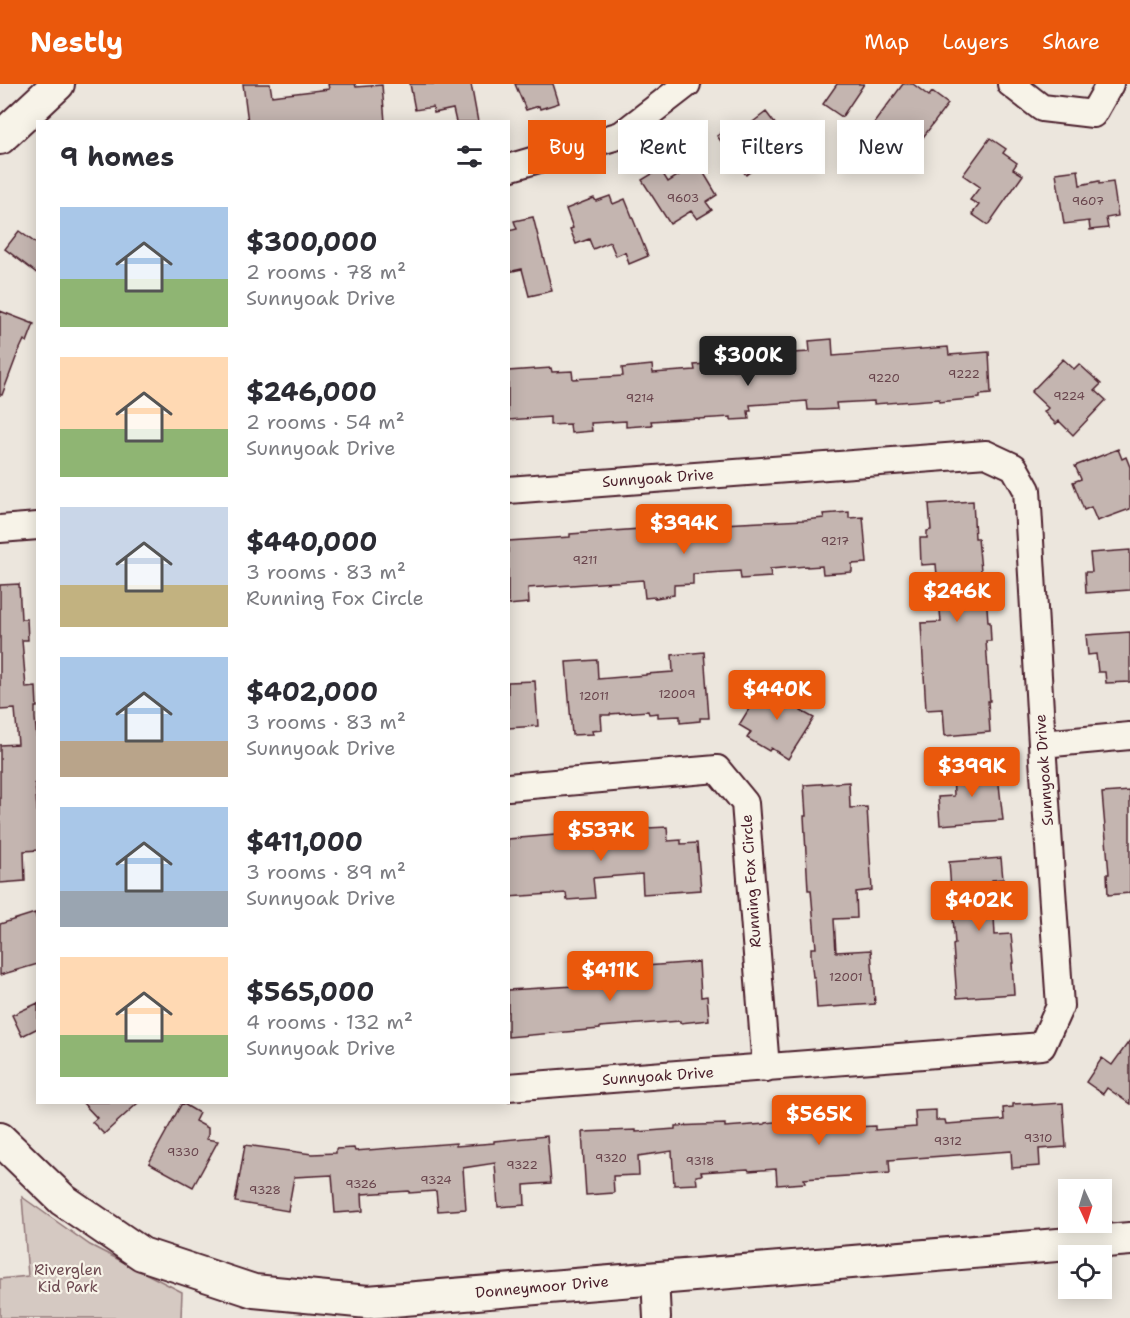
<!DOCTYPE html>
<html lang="en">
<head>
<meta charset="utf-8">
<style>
  :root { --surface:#fff; --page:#f2f2f3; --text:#2b2b33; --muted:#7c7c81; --accent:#ea580c }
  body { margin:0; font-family:"Shantell Sans",sans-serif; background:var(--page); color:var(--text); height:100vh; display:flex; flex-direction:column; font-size:22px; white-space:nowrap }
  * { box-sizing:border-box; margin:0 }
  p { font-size:20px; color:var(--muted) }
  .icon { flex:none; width:33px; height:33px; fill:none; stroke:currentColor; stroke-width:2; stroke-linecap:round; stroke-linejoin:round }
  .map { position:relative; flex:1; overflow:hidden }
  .details { position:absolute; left:36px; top:36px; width:474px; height:984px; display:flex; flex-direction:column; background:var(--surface); border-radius:0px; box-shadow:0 3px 15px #0003 }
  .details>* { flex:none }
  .banner { position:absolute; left:528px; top:36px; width:512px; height:54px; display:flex; gap:12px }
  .needle { width:39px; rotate:176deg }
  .buttons { position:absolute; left:1058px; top:1095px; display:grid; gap:12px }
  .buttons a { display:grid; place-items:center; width:54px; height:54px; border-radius:0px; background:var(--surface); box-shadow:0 3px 15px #0003; font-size:30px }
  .price { position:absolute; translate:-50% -51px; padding:0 14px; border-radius:6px; background:var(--accent); color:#fff; font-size:20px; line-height:39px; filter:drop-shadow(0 2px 3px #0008) }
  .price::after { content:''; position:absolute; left:50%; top:36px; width:18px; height:14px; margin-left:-9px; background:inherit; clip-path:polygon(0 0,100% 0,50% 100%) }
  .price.on { background:#222; color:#fff }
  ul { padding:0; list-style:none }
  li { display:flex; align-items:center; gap:18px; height:150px; padding:0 24px }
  li span { display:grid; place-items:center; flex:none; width:168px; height:120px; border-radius:0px; color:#555 }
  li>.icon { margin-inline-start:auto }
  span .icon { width:72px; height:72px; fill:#fffc; stroke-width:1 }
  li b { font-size:26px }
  h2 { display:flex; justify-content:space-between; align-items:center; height:72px; padding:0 24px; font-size:26px }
  .chip { padding:0 21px; border-radius:0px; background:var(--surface); box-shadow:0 3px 15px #0003; font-size:21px; line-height:54px }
  .chip.on { background:var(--accent); color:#fff }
  header { display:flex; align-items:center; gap:36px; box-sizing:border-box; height:84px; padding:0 30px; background:var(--accent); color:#fff }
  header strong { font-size:28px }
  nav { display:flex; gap:33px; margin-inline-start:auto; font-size:21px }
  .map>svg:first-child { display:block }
</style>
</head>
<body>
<header>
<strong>Nestly</strong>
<nav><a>Map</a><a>Layers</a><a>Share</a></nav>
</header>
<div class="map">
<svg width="1130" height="1234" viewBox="0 0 1130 1234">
  <rect width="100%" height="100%" fill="#ece6dd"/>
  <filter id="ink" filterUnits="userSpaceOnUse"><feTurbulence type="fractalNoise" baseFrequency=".0167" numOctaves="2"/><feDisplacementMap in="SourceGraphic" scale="12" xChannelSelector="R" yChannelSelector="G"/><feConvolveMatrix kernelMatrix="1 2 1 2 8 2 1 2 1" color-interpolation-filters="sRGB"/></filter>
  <g filter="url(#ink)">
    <path fill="#d5c9c2" stroke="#907476" stroke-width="1.5" d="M22,1113l68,48 92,47 -1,26h-181v-39l28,-3z"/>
    <path fill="#c4b5b0" stroke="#4a1f2b" stroke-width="1.5" d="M243,0h27l2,12 57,-7 -1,-5h27l1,3 26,-2 3,37h-137z
      M410,0h61l7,38h-22l-3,-13 -19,4 -1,-6 -18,3z
      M515,0h38l6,19 -19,6 -1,-3 -13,4z
      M837,0h27l-22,33 -19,-13z
      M903,0h10l16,12 3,-4 16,12 -39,52 -38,-29z
      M766,28l23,30 -43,33 -29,-39 18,-13 6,8z
      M990,54l16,11 -3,4 14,10 -4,6 10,6 -35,50 -16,-11 7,-9 -9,-5 10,-13 -17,-12z
      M699,81l18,30 -11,7 6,8 -15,9 -6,-8 -21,13 -28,-44 18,-11 8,13 17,-11 1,2z
      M1078,86l2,15 19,-4v3l14,-2 5,34 -12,2 2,10 -18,2 -1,-9 -25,3 -8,-51z
      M610,112l3,8 12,-5 23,57 -19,8 -4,-12 -9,4 -6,-14 -17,7 -4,-10 -13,5 -6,-15 3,-1 -7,-19 28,-11 2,3z
      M533,133l19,74 -23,5 -7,-27 -14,3v-41l9,-2 -3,-8z
      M19,147l19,14v29l-33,-25z
      M0,227l34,13 -7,18 -3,-2 -7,15 -15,40h-2z
      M832,255l1,17 115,-9 1,8 40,-3 2,42 -11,1v3l-41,4v-3l-65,5v-3l-38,2 1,6 -19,1h-10l-1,-9 -57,4 1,6h-3l1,8 -18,1v-3l-33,2v-1l-47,3 1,4 -26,2v-6l-35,2 1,8 -21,2 -1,-9 -20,1v-8l-42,3v-49l43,-3 1,4 20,-1 1,8 50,-3 -1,-8 30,-3 1,8 42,-3 -1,-5 38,-3 1,8 42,-4 -1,-12 36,-2 -1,-11z
      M1063,275l11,10 5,-5 22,20 -6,6 11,10 -33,35 -14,-14 -3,3 -12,-12 4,-4 -17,-16z
      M1118,365l4,10 4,-2 4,10v42l-33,12 -6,-14 -7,3 -11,-28 8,-3 -6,-13z
      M973,417l2,37h3l5,54h3l2,30h2l1,19h-5l4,60h-2l2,31 -45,4 -2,-27 -17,1 -5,-87 20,-1 -5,-58 -15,1 -1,-27h7v-7l4,-1 -2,-26z
      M849,428v6l14,-1 4,46 -15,1v8l-29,2 -1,-8 -15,1v-1l-37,3 1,8 -30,2 -1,-8 -47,3v10l-19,1v10l-19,3v-1l-10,1 -2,-18 -115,8 1,15 -21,2v-64l62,-4v-3l70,-5 -1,-5 21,-1v2h10l1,15 52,-3 -1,-13 82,-4 20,-2 -1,-4z
      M1130,466v40l-44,3 -1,-21h7l-2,-19z
      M19,500l2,35h6l1,21h-6l4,48 10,-1 1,20h-2v11l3,34v31h-3l3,38v29l-14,1 1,30 -25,2v-138l18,-1 -3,-35 -15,1v-125z
      M1130,548v50l-24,1 -1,-11h-7l-2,-18 -8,1 -2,-20z
      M704,568l5,66h-9v3l-20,2v-7l-22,1v-4l-9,1 -1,-3 -38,3v1h-9l1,15 -10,1 1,3 -21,1 -6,-73 31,-2 1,19 48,-4v-1l27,-2 -1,-17z
      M535,597l3,45 -30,2v-46z
      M763,602l13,8 6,-8 25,16 -6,9 13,7 -26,41 -17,-11 -2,3 -22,-13 4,-6 -12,-7z
      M997,683l6,53 -63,5 -2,-28 16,-1 -1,-26z
      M849,698l1,26 17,-1 5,83 -16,2 1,26 -23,1 2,33 35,-2 4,54 -58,4 -2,-31h-2l-2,-19v-10h5l-5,-58h-3l-4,-74h2l-2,-31z
      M1130,707v102l-22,2 -1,-21h2l-7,-81z
      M667,743l1,14 13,-1v4l16,-1 4,47 -58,4 -1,-20 -49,4 2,20 -28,2 -1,-7 -58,4v-58l59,-5v-1l19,-2z
      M1001,774l2,21 -11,1 3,55 16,-1 3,29h-2l2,31 -57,4 -4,-53 2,-1 -6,-82z
      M35,829l3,11v40l-38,11v-51z
      M699,878l2,35 6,-1 2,24 -29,3v-2l-80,6v2l-92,8v-47l66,-4 -1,-13 21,-1v8l6,-1v3l46,-3 -1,-13z
      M38,919v25l-16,8 -10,-21z
      M1130,956v64l-23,-16 -4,6 -17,-12 16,-24 10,7z
      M82,1018h57l-35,32 -12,-12 5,-4z
      M182,1019l17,10 -4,8 13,7v7l-2,4 12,2 -25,46 -44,-24z
      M1032,1019v2l31,-2 3,44 -27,2 1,17 -28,2 -1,-17 -122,9 1,13 -86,6 1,4 -28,2 -1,-16 -27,2 -1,-2 -47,3 1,3 -6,1 1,8 -23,1 -2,-34 -34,5 1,19 -26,1 1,17 -28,2 -4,-63 54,-2v2l39,-3v-3l50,-2v3l40,-3v-1l30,-3v3l36,-3v-6l21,-1 1,14 22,-1v4l41,-3 -1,-16 21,-1v10h9l1,4 58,-4 -1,-12 10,-1v-3z
      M547,1052l4,47 -27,2 1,20 -27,2 -3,-44 -32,5 3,41 -28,2 -2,-20 -27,2v-2l-47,3 1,17 -28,2 -3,-38 -38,2 -6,34 -53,-9 10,-57 67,9 24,-1v-4l18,-1 1,3 101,-8v3l38,-3v-2z"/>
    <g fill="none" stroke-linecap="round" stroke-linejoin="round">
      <defs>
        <path id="minor" d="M1011,0l31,24 51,6 17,-30
          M508,84l113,-33 66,-51
          M508,406l478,-36 28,13 13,23 15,254 18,262 -18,40 -534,41
          M0,445l38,-3
          M1042,660l88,-8
          M508,703l209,-18 28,34 21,265
          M655,1193l2,41"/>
        <path id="tertiary" d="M0,54l58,-54
          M0,1055l63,61 79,54 112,37 114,11 762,-63"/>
      </defs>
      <use href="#minor" stroke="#4a1f2b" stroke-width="30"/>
      <use href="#tertiary" stroke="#4a1f2b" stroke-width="36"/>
      <use href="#minor" stroke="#f7f3e8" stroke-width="26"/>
      <use href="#tertiary" stroke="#f7f3e8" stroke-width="32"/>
    </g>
  </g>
  <g text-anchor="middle" stroke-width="4.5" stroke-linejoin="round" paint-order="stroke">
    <g font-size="12" fill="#68444c">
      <text x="683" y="118">9603</text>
      <text x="1088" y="121">9607</text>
      <text x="964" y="294">9222</text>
      <text x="884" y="298">9220</text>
      <text x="1069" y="316">9224</text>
      <text x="640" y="318">9214</text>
      <text x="835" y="461">9217</text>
      <text x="585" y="480">9211</text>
      <text x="677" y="614">12009</text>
      <text x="594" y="616">12011</text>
      <text x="846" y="897">12001</text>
      <text x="1038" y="1058">9310</text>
      <text x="948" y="1061">9312</text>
      <text x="183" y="1072">9330</text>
      <text x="611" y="1078">9320</text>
      <text x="700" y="1081">9318</text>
      <text x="522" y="1085">9322</text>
      <text x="436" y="1100">9324</text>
      <text x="361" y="1104">9326</text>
      <text x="265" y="1110">9328</text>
    </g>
    <g font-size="15" fill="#4a1f2b" stroke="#f7f3e8">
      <text transform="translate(658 394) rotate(-4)" y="5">Sunnyoak Drive</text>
      <text transform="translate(1044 686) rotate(-94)" y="5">Sunnyoak Drive</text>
      <text transform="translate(751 797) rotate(-94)" y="5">Running Fox Circle</text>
      <text transform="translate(658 992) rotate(-4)" y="5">Sunnyoak Drive</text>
      <text transform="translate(542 1203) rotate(-5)" y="5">Donneymoor Drive</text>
    </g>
    <g font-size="15" fill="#6d4a51" stroke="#f7f3e8">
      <text x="68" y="1191">Riverglen<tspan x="68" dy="17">Kid Park</tspan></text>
    </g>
  </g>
</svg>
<div class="buttons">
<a><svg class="needle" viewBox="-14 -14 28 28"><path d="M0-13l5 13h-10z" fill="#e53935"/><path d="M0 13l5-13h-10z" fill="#7c7c81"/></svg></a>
<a><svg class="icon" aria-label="locate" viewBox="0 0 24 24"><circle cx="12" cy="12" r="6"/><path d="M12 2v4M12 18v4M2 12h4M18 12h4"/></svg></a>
</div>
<b class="price on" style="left:748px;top:303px">$300K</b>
<b class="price" style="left:684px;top:471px">$394K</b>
<b class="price" style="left:957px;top:539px">$246K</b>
<b class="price" style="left:777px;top:637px">$440K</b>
<b class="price" style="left:972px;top:714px">$399K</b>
<b class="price" style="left:601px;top:778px">$537K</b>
<b class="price" style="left:979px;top:848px">$402K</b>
<b class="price" style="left:610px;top:918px">$411K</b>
<b class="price" style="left:819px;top:1062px">$565K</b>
<div class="banner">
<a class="chip on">Buy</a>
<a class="chip">Rent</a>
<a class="chip">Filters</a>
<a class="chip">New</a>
</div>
<section class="details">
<h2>9 homes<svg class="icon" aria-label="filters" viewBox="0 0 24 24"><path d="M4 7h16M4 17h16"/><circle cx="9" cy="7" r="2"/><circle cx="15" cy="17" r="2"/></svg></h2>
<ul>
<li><span style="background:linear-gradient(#a9c7e8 60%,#8fb573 0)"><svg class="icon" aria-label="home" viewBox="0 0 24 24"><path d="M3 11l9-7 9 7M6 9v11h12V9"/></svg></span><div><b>$300,000</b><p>2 rooms · 78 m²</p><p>Sunnyoak Drive</p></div></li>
<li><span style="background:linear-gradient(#ffd9b3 60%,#8fb573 0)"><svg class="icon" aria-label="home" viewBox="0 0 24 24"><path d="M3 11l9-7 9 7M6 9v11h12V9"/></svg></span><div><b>$246,000</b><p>2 rooms · 54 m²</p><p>Sunnyoak Drive</p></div></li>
<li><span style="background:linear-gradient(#c9d6e8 65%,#c2b280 0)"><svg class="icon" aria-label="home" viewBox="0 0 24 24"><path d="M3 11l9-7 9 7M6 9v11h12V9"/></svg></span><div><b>$440,000</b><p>3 rooms · 83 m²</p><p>Running Fox Circle</p></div></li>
<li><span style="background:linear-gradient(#a9c7e8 70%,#b9a48a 0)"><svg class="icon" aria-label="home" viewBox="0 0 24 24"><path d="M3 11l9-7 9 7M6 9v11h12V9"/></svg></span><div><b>$402,000</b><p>3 rooms · 83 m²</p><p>Sunnyoak Drive</p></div></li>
<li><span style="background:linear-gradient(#a9c7e8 70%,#9aa5b1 0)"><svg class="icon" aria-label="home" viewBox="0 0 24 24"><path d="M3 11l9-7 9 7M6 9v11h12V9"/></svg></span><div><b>$411,000</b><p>3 rooms · 89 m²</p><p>Sunnyoak Drive</p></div></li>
<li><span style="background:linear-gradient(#ffd9b3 65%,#8fb573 0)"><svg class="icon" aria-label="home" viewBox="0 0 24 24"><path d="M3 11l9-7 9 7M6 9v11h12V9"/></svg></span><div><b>$565,000</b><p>4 rooms · 132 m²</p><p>Sunnyoak Drive</p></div></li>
</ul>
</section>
</div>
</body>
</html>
